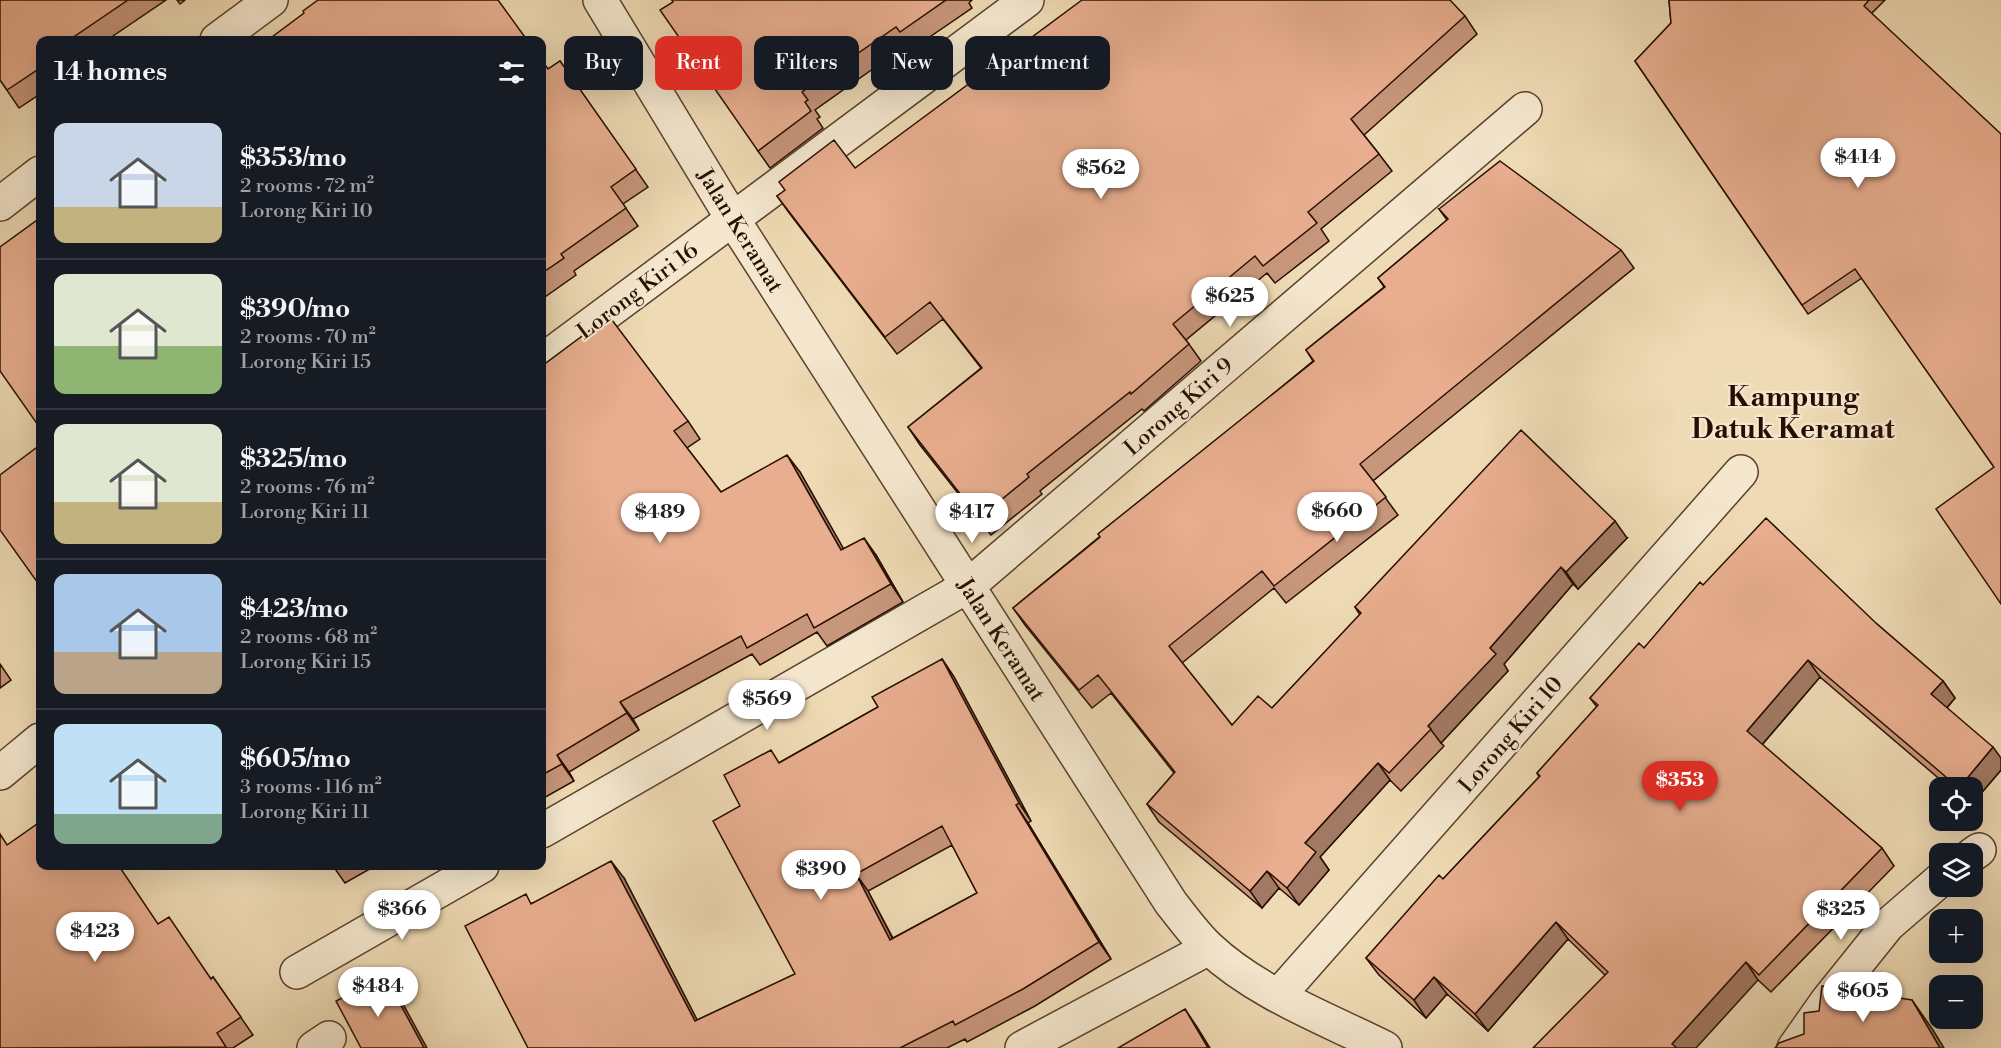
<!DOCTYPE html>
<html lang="en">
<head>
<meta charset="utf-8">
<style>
  :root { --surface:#171b24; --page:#20242c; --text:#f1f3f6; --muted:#9ea1a6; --line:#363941; --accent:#d93025 }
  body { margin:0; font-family:"Libre Bodoni",serif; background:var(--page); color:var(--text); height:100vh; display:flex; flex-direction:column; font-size:22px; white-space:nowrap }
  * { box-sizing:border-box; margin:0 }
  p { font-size:20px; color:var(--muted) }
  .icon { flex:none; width:33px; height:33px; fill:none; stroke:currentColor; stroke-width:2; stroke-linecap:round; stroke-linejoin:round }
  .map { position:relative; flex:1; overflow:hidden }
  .sheet { position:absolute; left:36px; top:36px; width:510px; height:834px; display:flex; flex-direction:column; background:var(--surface); border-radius:12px; box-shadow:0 6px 24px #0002 }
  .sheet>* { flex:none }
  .guide { position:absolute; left:564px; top:36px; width:570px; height:54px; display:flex; gap:12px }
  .fabs { position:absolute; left:1929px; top:777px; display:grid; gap:12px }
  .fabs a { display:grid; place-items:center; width:54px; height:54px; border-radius:12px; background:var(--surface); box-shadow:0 6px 24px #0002; font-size:30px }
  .price { position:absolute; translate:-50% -51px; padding:0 14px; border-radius:21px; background:#fff; color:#222; font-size:20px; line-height:39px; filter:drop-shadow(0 2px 3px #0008) }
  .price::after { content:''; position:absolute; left:50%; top:36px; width:18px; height:14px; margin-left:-9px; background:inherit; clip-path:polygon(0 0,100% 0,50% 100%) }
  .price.selected { background:var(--accent); color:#fff }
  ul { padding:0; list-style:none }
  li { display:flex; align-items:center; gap:18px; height:150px; padding:0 18px }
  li+li { border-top:2px solid var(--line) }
  li span { display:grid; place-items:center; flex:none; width:168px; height:120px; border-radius:12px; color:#555 }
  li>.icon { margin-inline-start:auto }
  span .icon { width:72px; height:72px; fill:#fffc; stroke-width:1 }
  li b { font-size:26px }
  h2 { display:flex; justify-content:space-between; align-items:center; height:72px; padding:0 18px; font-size:26px }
  .pill { padding:0 21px; border-radius:12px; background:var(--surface); box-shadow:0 6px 24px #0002; font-size:21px; line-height:54px }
  .pill.selected { background:var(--accent); color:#fff }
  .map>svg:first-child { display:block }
</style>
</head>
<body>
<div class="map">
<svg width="2001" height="1048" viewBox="0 0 2001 1048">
  <rect width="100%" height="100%" fill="#eedab4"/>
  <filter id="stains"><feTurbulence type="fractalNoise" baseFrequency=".00333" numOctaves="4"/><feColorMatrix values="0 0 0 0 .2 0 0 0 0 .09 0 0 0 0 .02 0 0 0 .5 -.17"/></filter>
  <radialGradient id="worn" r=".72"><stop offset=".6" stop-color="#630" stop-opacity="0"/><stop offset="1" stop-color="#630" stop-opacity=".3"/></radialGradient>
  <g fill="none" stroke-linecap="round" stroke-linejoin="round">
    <defs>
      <path id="minor" d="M600,0l132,218 439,685c12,15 24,32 38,45 48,45 118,71 176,100
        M217,40l54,-40
        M0,204l40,-31
        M542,361l485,-361
        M0,773l40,-33
        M542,831l426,-245 557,-477
        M1972,855l7,-5
        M297,972l185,-106
        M1279,995l462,-523
        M314,1048l15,-10
        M1022,1048l187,-100
        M1794,1048l33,-47 61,-76 52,-45"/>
    </defs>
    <use href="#minor" stroke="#59412e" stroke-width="36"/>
    <use href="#minor" stroke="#f4e7ce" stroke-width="33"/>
  </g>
  <path fill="#c8967b" stroke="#270e02" stroke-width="1.5" fill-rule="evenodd" d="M0,0h166l-59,40h-67v54l-21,14 -19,-28z
    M177,0h8l-5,4z
    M672,0h300l-3,3 3,5 -60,41 -4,-5 -93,66 5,7 -3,2 6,9 -53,40 -12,-17z
    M1669,0h216l-13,13 122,454 -132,-189 -54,36 -173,-253 36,-38z
    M1465,16l12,18 -113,101 15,19 13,17 -71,58 8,12 -54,42 -8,-10 -81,67 15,21 -57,50 -2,-2 -102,82 2,3 -51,41 -71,-90 -12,-18 73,-59 -38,-49 -46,35 -107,-140 -13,-18 78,-28z
    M542,61l6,8 12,-8 88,126 -25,17 15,22 -64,45 2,4 -34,24z
    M1439,209l182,41 13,18 -261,213 25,34 -112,88 -12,-15 -92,75 50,62 40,-17 88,-93 -5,-8 272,-69 -49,51 -5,-5 -69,80 4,7 -67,72 3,3 -43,45 -11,-11 -70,77 9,13 -30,35 -20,-17 -17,20 -103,-86 -12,-18 27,-31 -63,-80 -19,15 -67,-83 -12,-17 300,-247 -7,-11 78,-63 -6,-9 69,-58z
    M542,377l146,44 12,18 -13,9 34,44 79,-20 43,77 33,6 27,47 -76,44 -10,-14 -57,33 -8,-11 -119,65 6,11 -70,42 5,9 -32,18z
    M1703,585l174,39 66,57 12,17 -8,10 54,62 -29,34v-16h-22l-130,-111 -58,68 120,103 12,18 -123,126 -13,-12 -153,-5 -37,-36 -80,92 -41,-37 -21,24 -47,-43 -13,-17 77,-79 96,-102 -2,-4 60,-66 -7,-9 54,-50z
    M942,659l12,18 77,144 -3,2 83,136 -76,47 -68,36 -2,-3 -18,9h-419l4,-145 92,-25 73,142 98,-46 -55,-168 40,-44 98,-55zM952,845l25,48 -84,45 -25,-47z
    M0,664l11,16 -11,8z
    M8,845l151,79 52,55 2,-2 40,58 -20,13h-233z
    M333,866h42l-30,17z"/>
  <path fill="#a27a64" stroke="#270e02" stroke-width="1.5" d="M787,455l13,17 54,95 -13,-17z
    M1615,521l12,17 -49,51 -12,-17z
    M864,538l12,17 27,47 -12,-18z
    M1561,567l12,17 -69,80 4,7 -67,72 -13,-17 62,-78z
    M942,659l12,18 77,144 -12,-18z
    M1808,660l12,17 -61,71 -12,-17z
    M1943,681l12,17 -12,14 -12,-18z
    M620,702l13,17 6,11 -12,-17z
    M1993,747l8,11v12l-29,34v-16h-13z
    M557,755l12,17 5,9 -12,-17z
    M1378,763l12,17 -70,77 9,13 -30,35 -12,-17 18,-45z
    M1016,805l12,18 83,136 -12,-17z
    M611,861l13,17 83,161 -12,-18z
    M1267,871l12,17 -17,20 -12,-17z
    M856,874l12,17 34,66 -12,-17z
    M1556,922l12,17 -80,92 -13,-17z
    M1746,962l12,18 -62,68h-21l-3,-4z
    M385,976l12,17 30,55h-3z
    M1434,977l13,17 -21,24 -12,-18z
    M1912,1000l21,30 11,18h-4z
    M1185,1009l12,18 13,21h-2z"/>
  <path fill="#e8ae8f" stroke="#270e02" stroke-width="1.5" fill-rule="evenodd" d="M0,0h128l-59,40h-29v28l-33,22 -7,-10z
    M318,0h180l29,40h-259l36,-27 -1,-2z
    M672,0h274l-46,32 -4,-5 -94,65 6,8 -3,2 6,9 -53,40 -98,-141 13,-8z
    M1082,0h368l15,16 -114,103 28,35 -71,58 9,11 -54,43 -8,-10 -82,68 16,20 -58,50 -1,-2 -103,82 2,3 -50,41 -71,-91 74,-59 -52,-66 -45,35 -108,-141 8,-6 -6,-8 55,-42 21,28z
    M1669,0h200l-5,6 137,128v470l-65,-95 58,-42 -139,-198 -53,36 -167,-244 36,-38z
    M542,61l6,8 12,-8 76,108 -25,18 15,21 -65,46 3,4 -22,15z
    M1500,161l121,89 -261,214 26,33 -112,89 -12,-15 -93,75 63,79 26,-29 14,12 89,-95 -6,-6 166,-177 94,91 -49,51 -5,-5 -71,81 6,6 -68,72 3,3 -42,44 -11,-10 -73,80 11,9 -29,36 -20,-17 -17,20 -103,-87 28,-32 -77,-97 -19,15 -66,-82 87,-71 -2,-3 216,-173 -8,-11 79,-63 -7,-9 70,-59 -9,-10z
    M40,218v210l-40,-57v-124z
    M609,316l79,105 -14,10 47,61 66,-37 54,95 23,-12 27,46 -77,44 -7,-14 -60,34 -6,-12 -121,66 7,11 -70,42 5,9 -20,11v-398l3,-3 -3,-4v-4z
    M40,445v141l-40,-56v-55z
    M1766,518l111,106 66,57 -12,13 62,53 -34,41 -151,-128 -61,71 135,117 -123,127 -13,-13 -74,82 5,4h-144l75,-76 -52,-50 -81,92 -41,-37 -20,23 -48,-42 73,-83 4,4 97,-103 -3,-3 61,-68 -8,-7 49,-55 5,5 56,-66 3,3z
    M942,659l77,144 -3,2 83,137 -76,47 -68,36 -2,-4 -53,27h-372l-63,-122 61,-32 5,10 80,-43 84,160 100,-47 -82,-153 27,-15 -16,-31 47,-25 8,13 99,-56 -6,-10zM942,826l35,67 -87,47 -34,-66z
    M40,822v44h79l39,58 11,-7 42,62 2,-2 28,40 -24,16 9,14 -226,1v-214l7,11z
    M385,976l39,72h-63l-25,-47z
    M1822,986l90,14 28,48h-165l4,-5 25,-9v-21l15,-2z
    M1185,1009l23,39h-90z"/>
  <g text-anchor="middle" stroke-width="4.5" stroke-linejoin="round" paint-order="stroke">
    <g font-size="22" fill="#270e02" stroke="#f4e7ce">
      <text transform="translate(741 230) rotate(58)" y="8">Jalan Keramat</text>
      <text transform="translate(637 290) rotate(-37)" y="8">Lorong Kiri 16</text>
      <text transform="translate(1178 406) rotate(-41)" y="8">Lorong Kiri 9</text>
      <text transform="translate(1002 639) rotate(57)" y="8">Jalan Keramat</text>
      <text transform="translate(1510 734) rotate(-49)" y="8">Lorong Kiri 10</text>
    </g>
    <g font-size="28" font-weight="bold" fill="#270e02" stroke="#f4e7ce">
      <text x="1793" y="406">Kampung<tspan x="1793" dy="32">Datuk Keramat</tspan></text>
    </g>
  </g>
  <rect width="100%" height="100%" filter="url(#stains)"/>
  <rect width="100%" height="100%" fill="url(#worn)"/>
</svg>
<div class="fabs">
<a><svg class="icon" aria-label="locate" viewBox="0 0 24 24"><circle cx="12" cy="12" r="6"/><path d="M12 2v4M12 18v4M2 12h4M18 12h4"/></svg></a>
<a><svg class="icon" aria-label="layers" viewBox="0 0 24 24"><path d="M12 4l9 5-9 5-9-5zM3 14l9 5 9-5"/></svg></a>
<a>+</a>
<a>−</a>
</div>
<b class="price" style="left:1858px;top:189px">$414</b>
<b class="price" style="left:1101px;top:200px">$562</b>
<b class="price" style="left:1230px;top:328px">$625</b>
<b class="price" style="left:1337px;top:543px">$660</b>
<b class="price" style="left:660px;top:544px">$489</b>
<b class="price" style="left:972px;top:544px">$417</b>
<b class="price" style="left:767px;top:731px">$569</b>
<b class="price selected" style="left:1680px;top:812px">$353</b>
<b class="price" style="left:821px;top:901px">$390</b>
<b class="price" style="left:402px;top:941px">$366</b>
<b class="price" style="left:1841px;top:941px">$325</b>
<b class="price" style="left:95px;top:963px">$423</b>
<b class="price" style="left:378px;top:1018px">$484</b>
<b class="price" style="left:1863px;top:1023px">$605</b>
<div class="guide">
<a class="pill">Buy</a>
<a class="pill selected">Rent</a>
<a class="pill">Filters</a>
<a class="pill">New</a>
<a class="pill">Apartment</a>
</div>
<section class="sheet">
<h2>14 homes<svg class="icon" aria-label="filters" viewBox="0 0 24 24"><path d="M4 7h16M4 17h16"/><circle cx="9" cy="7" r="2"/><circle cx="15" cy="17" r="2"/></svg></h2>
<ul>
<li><span style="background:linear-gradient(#c9d6e8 70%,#c2b280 0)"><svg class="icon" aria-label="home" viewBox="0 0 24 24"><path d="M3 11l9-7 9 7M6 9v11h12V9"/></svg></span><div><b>$353/mo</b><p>2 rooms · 72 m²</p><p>Lorong Kiri 10</p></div></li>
<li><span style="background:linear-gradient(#dfe7d0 60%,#8fb573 0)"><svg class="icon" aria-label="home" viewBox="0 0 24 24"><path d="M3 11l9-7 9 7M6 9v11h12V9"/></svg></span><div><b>$390/mo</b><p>2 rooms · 70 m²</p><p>Lorong Kiri 15</p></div></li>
<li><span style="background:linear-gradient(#dfe7d0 65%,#c2b280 0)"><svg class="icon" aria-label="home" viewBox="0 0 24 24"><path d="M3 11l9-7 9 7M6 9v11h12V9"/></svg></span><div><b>$325/mo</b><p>2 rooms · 76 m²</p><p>Lorong Kiri 11</p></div></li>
<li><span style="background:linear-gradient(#a9c7e8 65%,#b9a48a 0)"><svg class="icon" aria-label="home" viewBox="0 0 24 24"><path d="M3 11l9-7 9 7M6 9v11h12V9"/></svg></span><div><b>$423/mo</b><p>2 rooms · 68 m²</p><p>Lorong Kiri 15</p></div></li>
<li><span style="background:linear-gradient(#bfe0f5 75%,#7fa58c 0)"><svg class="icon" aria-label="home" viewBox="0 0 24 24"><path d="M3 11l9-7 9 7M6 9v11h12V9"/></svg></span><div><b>$605/mo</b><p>3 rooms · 116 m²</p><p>Lorong Kiri 11</p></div></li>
</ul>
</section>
</div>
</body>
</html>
